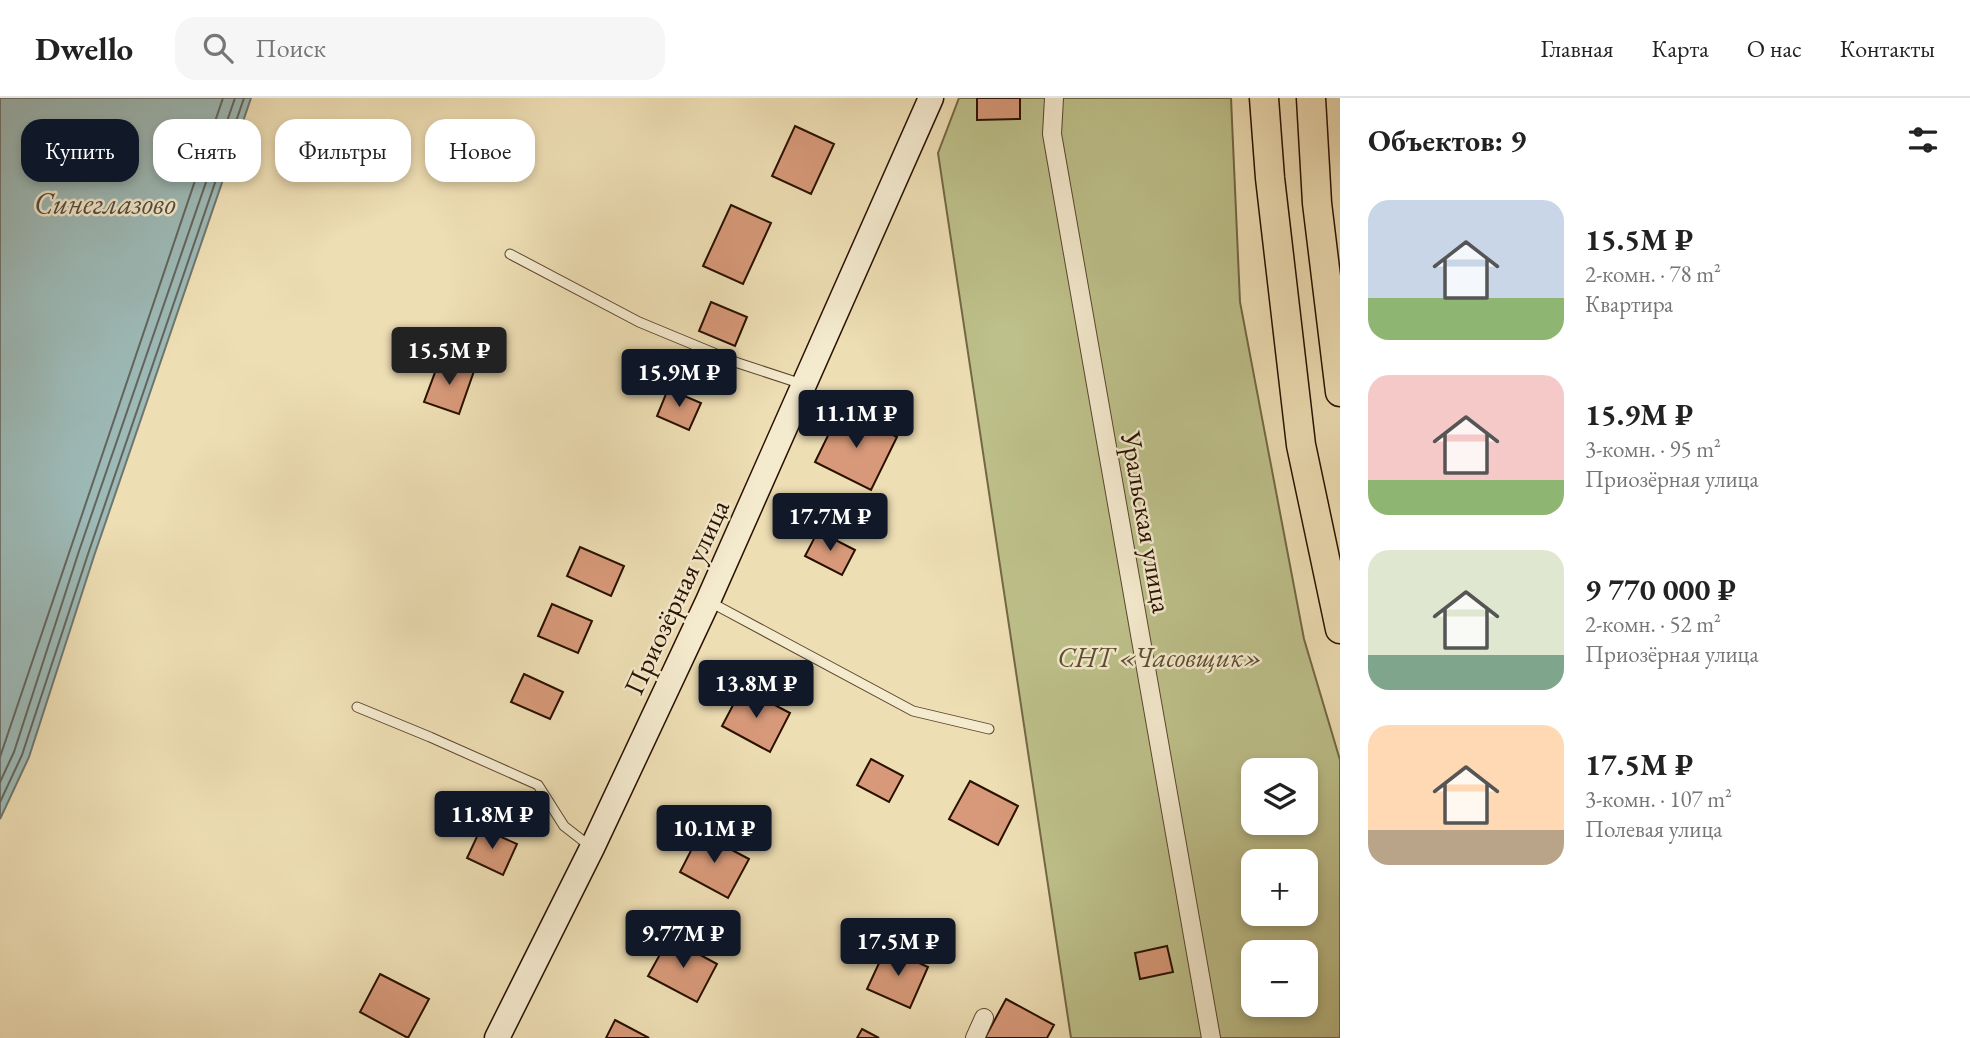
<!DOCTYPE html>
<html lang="ru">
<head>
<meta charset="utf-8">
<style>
  :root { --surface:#fff; --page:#f6f6f6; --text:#222; --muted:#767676; --line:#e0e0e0; --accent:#111827 }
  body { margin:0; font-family:"EB Garamond",serif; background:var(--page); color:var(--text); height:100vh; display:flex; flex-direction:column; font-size:26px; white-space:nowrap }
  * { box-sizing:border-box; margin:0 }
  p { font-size:23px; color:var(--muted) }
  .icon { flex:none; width:38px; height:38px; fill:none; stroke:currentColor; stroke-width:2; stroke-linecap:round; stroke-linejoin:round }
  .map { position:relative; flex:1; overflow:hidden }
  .details { display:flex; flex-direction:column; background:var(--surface); width:630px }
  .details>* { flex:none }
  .banner { position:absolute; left:21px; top:21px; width:665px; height:63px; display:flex; gap:14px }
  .fabs { position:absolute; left:1241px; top:660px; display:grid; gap:14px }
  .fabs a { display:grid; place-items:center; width:77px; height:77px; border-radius:14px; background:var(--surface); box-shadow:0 4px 10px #0003; font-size:35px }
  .price { position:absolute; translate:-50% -60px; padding:0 16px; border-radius:7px; background:var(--accent); color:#fff; font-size:23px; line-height:46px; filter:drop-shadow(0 2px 4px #0008) }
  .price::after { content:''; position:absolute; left:50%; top:42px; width:21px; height:16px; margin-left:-10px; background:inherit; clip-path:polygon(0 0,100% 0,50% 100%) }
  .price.current { background:#222; color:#fff }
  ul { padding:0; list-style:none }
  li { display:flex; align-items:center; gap:21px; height:175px; padding:0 28px }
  li span { display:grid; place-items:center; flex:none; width:196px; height:140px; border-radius:21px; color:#555 }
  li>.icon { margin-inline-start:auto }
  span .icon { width:84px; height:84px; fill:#fffc; stroke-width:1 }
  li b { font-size:30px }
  h2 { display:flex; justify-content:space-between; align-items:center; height:84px; padding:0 28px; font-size:30px }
  .tag { padding:0 24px; border-radius:21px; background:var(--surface); box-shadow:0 4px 10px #0003; font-size:24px; line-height:63px }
  .tag.current { background:var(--accent); color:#fff }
  header { display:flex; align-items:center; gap:42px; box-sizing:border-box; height:98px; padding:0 35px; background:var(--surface); border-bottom:2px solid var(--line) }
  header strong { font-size:33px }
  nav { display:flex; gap:38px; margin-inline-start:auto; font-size:24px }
  .search { width:490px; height:63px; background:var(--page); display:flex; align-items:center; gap:18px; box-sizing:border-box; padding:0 24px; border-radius:21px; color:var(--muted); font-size:26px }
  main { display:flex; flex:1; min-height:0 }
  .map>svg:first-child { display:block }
</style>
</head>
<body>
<header>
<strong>Dwello</strong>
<div class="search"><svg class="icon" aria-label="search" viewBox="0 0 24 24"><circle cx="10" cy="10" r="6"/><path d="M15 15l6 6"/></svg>Поиск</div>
<nav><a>Главная</a><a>Карта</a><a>О нас</a><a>Контакты</a></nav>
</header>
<main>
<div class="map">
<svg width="1340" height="940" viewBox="0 0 1340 940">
  <rect width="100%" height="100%" fill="#eedeb4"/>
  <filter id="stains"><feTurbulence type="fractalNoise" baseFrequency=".00286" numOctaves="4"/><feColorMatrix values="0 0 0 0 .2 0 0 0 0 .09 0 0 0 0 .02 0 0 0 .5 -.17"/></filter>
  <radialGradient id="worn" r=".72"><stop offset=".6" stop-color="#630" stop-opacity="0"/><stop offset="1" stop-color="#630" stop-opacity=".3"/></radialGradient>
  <path fill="#bdc08a" stroke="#736845" stroke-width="2" fill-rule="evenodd" d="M959,0h272l9,204 64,337 36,121v278h-269l-133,-885zM1253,672h53v52h-53zM1253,763h53v53h-53zM1253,854h53v52h-53z"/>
  <path fill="#9dbab7" stroke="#6f766e" stroke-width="2" d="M0,0h251l-157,458 -65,201 -29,62z"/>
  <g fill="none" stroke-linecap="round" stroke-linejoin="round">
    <path stroke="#63655c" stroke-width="2" d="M0,659l223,-659
      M0,684l14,-30 65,-201 156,-453
      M0,704l22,-47 66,-201 156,-456"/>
  </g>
  <path fill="#d79979" stroke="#291000" stroke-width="2" d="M977,0h43v21l-43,1z
    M795,28l39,18 -23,50 -39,-18z
    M731,107l40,18 -28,61 -40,-18z
    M711,204l36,15 -12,29 -36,-15z
    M440,261l34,12 -15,43 -35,-12z
    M668,291l33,14 -12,27 -32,-14z
    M841,311l56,28 -26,53 -56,-28z
    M818,433l37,19 -13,25 -37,-19z
    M580,449l44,19 -13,30 -44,-20z
    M552,506l40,17 -14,32 -40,-17z
    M524,576l39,18 -13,27 -39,-17z
    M742,590l48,25 -20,39 -48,-26z
    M871,661l32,17 -14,26 -32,-17z
    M970,683l48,25 -20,39 -49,-26z
    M481,730l36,16 -14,31 -36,-17z
    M700,735l49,26 -21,39 -48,-26z
    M669,840l48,26 -20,38 -49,-26z
    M1167,848l6,26 -33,7 -5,-26z
    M886,850l42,19 -18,41 -43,-19z
    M380,876l49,25 -21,39 -48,-26z
    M1006,901l48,26 -7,13h-62z
    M615,922l34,18h-43z
    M862,931l17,9h-22z"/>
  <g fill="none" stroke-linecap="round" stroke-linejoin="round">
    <defs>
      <path id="lane" d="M510,156l129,68 99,41 64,21
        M710,504l203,109 76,18
        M357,609l73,30 108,48 26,41 27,21"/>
      <path id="street" d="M1054,0l-2,36 159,904
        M975,940l9,-20"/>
      <path id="secondary" d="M497,940l95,-190 116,-247 223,-503"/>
      <path id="primary" d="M1264,0l6,80 31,267 39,184
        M1311,0l6,105 23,189"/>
    </defs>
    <use href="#lane" stroke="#5a442d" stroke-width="11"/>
    <use href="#street" stroke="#5a442d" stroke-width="20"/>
    <use href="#secondary" stroke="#291000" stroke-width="27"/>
    <use href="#primary" stroke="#291000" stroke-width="31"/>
    <use href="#lane" stroke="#f4eace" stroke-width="9"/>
    <use href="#street" stroke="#f4eace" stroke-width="18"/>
    <use href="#secondary" stroke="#f4eace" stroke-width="24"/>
    <use href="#primary" stroke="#eedeb4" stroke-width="28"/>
  </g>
  <g text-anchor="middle" stroke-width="5" stroke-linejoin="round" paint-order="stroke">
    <g font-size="28" fill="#291000" stroke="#f4eace">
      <text transform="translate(1147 424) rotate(80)" y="10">Уральская улица</text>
      <text transform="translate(676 499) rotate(-65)" y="10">Приозёрная улица</text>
    </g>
    <g font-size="28" font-style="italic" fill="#5d4e30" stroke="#f4eace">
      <text x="1160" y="569">СНТ «Часовщик»</text>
    </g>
    <g font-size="30" font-style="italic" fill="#524c40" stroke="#f4eace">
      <text x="105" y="116">Синеглазово</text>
    </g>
  </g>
  <rect width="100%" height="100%" filter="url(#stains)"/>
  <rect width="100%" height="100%" fill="url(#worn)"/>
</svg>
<div class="fabs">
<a><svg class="icon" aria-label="layers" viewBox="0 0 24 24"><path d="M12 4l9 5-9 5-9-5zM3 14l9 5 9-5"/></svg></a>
<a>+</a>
<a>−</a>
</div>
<b class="price current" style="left:449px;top:289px">15.5M ₽</b>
<b class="price" style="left:679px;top:311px">15.9M ₽</b>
<b class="price" style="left:856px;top:352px">11.1M ₽</b>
<b class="price" style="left:830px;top:455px">17.7M ₽</b>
<b class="price" style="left:756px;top:622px">13.8M ₽</b>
<b class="price" style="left:492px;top:753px">11.8M ₽</b>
<b class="price" style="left:714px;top:767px">10.1M ₽</b>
<b class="price" style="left:683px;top:872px">9.77M ₽</b>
<b class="price" style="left:898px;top:880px">17.5M ₽</b>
<div class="banner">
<a class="tag current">Купить</a>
<a class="tag">Снять</a>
<a class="tag">Фильтры</a>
<a class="tag">Новое</a>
</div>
</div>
<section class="details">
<h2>Объектов: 9<svg class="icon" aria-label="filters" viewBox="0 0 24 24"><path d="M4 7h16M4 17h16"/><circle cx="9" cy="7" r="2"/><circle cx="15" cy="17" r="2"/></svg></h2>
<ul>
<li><span style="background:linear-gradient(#c9d6e8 70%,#8fb573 0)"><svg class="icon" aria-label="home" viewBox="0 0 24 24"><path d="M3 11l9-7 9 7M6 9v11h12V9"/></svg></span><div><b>15.5M ₽</b><p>2-комн. · 78 m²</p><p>Квартира</p></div></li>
<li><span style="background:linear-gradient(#f6c9c9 75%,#8fb573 0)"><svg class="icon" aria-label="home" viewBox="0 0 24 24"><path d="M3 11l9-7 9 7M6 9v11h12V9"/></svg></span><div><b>15.9M ₽</b><p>3-комн. · 95 m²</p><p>Приозёрная улица</p></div></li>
<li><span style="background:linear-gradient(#dfe7d0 75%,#7fa58c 0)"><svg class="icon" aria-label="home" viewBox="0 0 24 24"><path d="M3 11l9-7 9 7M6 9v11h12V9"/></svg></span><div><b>9 770 000 ₽</b><p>2-комн. · 52 m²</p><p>Приозёрная улица</p></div></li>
<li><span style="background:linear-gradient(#ffd9b3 75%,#b9a48a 0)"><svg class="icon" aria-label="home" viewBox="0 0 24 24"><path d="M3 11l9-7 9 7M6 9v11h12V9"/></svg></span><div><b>17.5M ₽</b><p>3-комн. · 107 m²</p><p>Полевая улица</p></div></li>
</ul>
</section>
</main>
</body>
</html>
